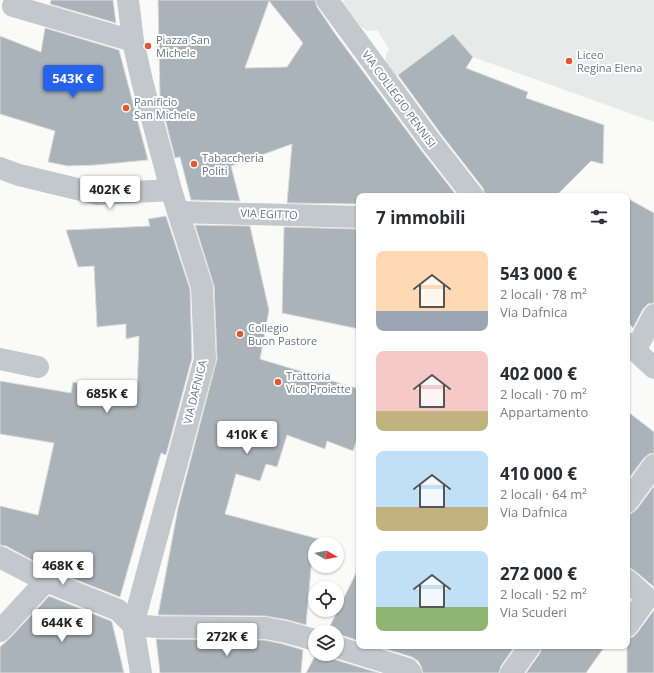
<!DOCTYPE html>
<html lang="it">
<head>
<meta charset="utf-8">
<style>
  :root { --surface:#fff; --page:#f2f2f3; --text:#2b2b33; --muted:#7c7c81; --accent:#2563eb }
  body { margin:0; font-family:"Open Sans",sans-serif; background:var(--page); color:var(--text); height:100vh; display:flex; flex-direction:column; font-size:15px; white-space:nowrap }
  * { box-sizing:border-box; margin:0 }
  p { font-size:13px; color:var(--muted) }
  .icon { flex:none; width:22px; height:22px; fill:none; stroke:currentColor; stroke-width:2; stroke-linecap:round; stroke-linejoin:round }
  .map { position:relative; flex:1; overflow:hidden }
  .drawer { position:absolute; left:356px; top:193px; width:274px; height:456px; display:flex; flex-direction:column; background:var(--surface); border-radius:8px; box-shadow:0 1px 3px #0004 }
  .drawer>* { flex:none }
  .needle { width:26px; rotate:99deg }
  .tools { position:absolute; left:308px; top:537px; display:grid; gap:8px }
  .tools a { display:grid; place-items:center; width:36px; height:36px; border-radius:50%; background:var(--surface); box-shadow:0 1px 3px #0004; font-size:20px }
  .price { position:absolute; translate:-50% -34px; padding:0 9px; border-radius:4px; background:#fff; color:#222; font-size:13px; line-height:26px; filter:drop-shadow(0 1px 2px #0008) }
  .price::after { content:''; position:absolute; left:50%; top:24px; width:12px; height:9px; margin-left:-6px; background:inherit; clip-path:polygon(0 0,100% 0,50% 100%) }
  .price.active { background:var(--accent); color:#fff }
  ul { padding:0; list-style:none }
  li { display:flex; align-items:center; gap:12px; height:100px; padding:0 20px }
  li span { display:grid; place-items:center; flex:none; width:112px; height:80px; border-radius:8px; color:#555 }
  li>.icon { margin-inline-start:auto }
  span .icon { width:48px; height:48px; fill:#fffc; stroke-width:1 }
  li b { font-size:17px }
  h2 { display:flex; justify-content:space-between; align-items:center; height:48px; padding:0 20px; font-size:17px }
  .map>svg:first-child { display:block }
</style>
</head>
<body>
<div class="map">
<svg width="654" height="673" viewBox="0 0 654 673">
  <rect width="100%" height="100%" fill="#fafaf8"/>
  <path fill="#e8e9e9" d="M345,0h309v122l-181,-65 -20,-22 -57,42 -10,-12v-10l3,-6 -12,-19 -5,1 -6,-1 -6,-4 -18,-24z"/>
  <path fill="#aab3b9" stroke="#dcdcda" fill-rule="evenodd" d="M51,0h62l3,23 -66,-19z
    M158,0h157l2,7 19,28 85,115 36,46h-98v8l-72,-1 5,-59 -61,22 9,35 -49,-1 -11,-43 -5,1 -15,-59zM269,1l34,42 -16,24 -42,1z
    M45,28l74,22 29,110 -52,5 -28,1 -20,-4 7,-31 -55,-17v-78l41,16z
    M453,34l20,23 -7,11 62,24 -2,6 78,27 -1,39 -12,-3 -35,35h-71l-2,-8 -42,-54 -43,-59z
    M627,198l27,15v90l-6,1 -5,5 -10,19 -6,-7z
    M166,216l24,73 2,69 -26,97 -5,-2 -41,144 -69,-27 -45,-24 -6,-1v-39l38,9 16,-72 -54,-9v-53l71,12 2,-11 64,12 2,-58 -13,3v-15l-29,3 -3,-61 -16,1 -12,-37 84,-4 -2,-7z
    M195,225l55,1 19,84 -9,49 99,30v44l-6,18 -26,-10 -2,8 -38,-14 -10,32 -11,-3 -6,17 -24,-7 -11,40 94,25 -2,5h-2v6l-3,7 -6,68 -18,-5 -23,-4 -107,-1 20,-107 39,-149 -3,-73z
    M284,227l75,2v100l-77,-16z
    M627,411l27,21v21l-5,1 -5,4 -17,23z
    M654,486v101l-19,-16 -5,-3h-3v-52l2,-2 3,-1 5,-4z
    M359,567v74l-18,-6h-4v-3h-10z
    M49,596l62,25 1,1 12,51h-124v-26l9,-8z
    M654,610v63h-27v-35l6,-1 4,-4z
    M156,639l108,1 19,4 20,6 -2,23h-141z
    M376,646h139l-14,20 -2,7h-76l-2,-7 -3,-5 -6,-4z
    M542,646h63l-19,27h-60l14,-20z
    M316,654h11l6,5 46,14h-73z"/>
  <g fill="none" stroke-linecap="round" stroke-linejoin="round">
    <path stroke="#c3c8cc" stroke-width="22" d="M128,0l5,41 9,40 29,109 31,97 3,72 -72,266 8,48
      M327,0l104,142 42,54
      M13,6l120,35
      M0,168l19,7 79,19 73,-4
      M178,212l181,5
      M627,343l27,25
      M635,351l19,-36
      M0,359l38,8
      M627,502l27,-37
      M0,557l46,24 -46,50
      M627,580l20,18 -20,28
      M46,581l72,29 15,15 24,2 108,1 21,4 29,8
      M337,647l71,22 3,4
      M511,673l19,-27"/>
  </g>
  <g fill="#e4572e" stroke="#fff" stroke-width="1.5">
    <circle cx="148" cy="46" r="4"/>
    <circle cx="569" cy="61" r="4"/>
    <circle cx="126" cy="108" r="4"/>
    <circle cx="194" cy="164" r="4"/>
    <circle cx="240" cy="334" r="4"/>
    <circle cx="278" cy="382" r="4"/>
  </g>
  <g text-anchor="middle" stroke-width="4" stroke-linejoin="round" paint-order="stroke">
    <g font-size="11" fill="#657683" stroke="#fff" text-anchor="start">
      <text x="156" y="44">Piazza San<tspan x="156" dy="13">Michele</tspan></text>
      <text x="577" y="59">Liceo<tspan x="577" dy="13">Regina Elena</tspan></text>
      <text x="134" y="106">Panificio<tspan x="134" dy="13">San Michele</tspan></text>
      <text x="202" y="162">Tabaccheria<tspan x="202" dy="13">Politi</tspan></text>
      <text x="248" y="332">Collegio<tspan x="248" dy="13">Buon Pastore</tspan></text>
      <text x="286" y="380">Trattoria<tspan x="286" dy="13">Vico Proiette</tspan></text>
    </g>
    <g font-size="11" fill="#657683" stroke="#fff">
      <text transform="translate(399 99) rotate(54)" y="4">VIA COLLEGIO PENNISI</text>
      <text transform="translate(269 214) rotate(2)" y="4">VIA EGITTO</text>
      <text transform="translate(195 392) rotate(-76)" y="4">VIA DAFNICA</text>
    </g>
  </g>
</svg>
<div class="tools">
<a><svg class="needle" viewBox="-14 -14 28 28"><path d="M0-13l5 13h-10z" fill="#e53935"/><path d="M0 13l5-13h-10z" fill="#7c7c81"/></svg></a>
<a><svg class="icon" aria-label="locate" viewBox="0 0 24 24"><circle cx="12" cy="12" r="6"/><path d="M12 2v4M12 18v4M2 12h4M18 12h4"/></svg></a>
<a><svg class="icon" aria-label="layers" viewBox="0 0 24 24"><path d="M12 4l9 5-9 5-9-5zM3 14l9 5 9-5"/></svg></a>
</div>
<b class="price active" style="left:73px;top:99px">543K €</b>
<b class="price" style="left:110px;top:210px">402K €</b>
<b class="price" style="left:107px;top:414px">685K €</b>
<b class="price" style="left:247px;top:455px">410K €</b>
<b class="price" style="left:63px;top:586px">468K €</b>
<b class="price" style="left:62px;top:643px">644K €</b>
<b class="price" style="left:227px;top:657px">272K €</b>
<section class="drawer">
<h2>7 immobili<svg class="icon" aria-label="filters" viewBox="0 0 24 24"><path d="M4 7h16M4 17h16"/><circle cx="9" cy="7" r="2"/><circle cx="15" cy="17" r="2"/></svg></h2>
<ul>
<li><span style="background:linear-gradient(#ffd9b3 75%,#9aa5b1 0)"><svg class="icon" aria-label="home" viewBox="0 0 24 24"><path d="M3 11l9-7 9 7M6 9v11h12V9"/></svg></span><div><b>543 000 €</b><p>2 locali · 78 m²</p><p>Via Dafnica</p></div></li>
<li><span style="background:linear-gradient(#f6c9c9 75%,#c2b280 0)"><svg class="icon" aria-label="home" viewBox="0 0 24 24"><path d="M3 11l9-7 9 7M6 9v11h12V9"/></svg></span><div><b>402 000 €</b><p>2 locali · 70 m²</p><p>Appartamento</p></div></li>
<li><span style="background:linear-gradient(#bfe0f5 70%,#c2b280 0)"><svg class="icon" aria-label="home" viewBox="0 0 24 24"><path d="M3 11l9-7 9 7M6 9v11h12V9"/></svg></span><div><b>410 000 €</b><p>2 locali · 64 m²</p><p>Via Dafnica</p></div></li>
<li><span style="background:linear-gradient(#bfe0f5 70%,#8fb573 0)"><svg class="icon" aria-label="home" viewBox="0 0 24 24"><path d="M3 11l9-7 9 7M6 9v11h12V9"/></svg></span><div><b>272 000 €</b><p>2 locali · 52 m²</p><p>Via Scuderi</p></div></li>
</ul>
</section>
</div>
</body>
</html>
